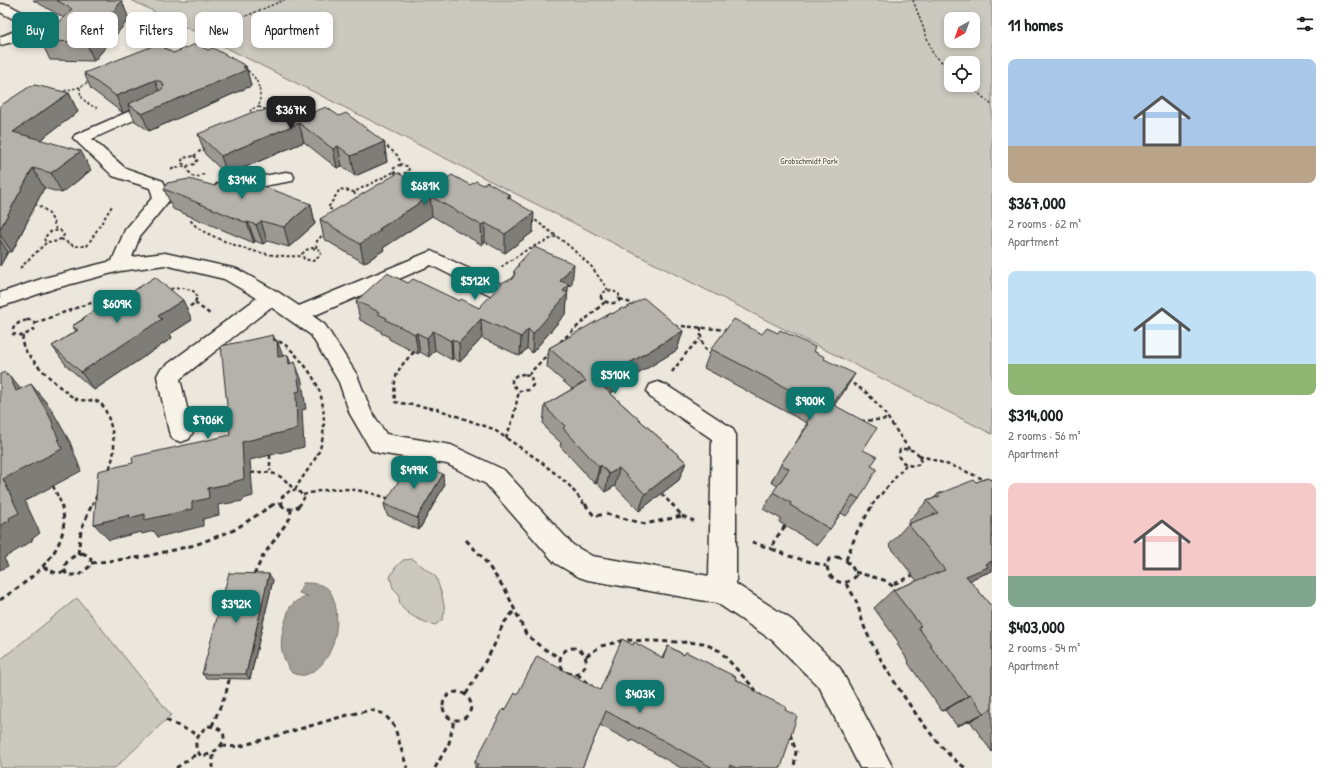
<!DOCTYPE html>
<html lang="en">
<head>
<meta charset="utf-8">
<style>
  :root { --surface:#fff; --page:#f6f6f6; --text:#202124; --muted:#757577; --accent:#0f766e }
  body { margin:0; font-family:"Patrick Hand",sans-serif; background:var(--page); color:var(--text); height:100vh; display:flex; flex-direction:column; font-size:15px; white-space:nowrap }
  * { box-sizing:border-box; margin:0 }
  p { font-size:13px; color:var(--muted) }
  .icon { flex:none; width:22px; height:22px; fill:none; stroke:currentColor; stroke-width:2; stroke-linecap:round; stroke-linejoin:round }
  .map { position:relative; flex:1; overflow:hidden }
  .drawer { display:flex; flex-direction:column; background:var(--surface); width:340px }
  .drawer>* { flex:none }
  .top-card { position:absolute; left:12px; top:12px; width:380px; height:36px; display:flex; gap:8px }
  .needle { width:26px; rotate:220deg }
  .fabs { position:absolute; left:944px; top:12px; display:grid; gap:8px }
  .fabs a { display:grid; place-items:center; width:36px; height:36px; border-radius:8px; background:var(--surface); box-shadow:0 2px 6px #0003; font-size:20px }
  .price { position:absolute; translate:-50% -34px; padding:0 9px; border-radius:8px; background:var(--accent); color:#fff; font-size:13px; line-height:26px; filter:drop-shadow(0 1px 2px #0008) }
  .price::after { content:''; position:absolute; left:50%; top:24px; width:12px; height:9px; margin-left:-6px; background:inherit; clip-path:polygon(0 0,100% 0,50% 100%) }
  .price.selected { background:#222; color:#fff }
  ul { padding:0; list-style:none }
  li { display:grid; align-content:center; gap:8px; height:212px; padding:0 16px }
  li span { display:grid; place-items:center; height:124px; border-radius:8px; color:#555 }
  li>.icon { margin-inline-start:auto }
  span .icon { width:72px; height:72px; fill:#fffc; stroke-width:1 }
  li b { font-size:17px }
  h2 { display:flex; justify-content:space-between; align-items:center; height:48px; padding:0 16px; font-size:17px }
  .chip { padding:0 14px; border-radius:8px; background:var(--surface); box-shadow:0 2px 6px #0003; font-size:14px; line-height:36px }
  .chip.selected { background:var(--accent); color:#fff }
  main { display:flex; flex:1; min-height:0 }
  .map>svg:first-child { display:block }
</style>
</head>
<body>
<main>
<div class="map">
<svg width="992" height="768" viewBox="0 0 992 768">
  <rect width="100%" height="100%" fill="#ebe7dd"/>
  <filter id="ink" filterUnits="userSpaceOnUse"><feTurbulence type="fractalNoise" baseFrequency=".025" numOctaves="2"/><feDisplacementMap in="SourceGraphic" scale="8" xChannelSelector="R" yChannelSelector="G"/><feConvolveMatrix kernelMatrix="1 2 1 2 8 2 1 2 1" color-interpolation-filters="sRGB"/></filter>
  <g filter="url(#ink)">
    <path fill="#cbc8bf" stroke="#7b7a75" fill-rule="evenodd" d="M131,0h861v434l-805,-406zM951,19h22v22h-22zM951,63h22v22h-22z
      M413,559l23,18 6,18 3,16 -3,9 -7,5c-10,-2 -31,-11 -35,-21 -1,-2 -1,-7 -1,-10l-6,-6 -3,-11 5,-9 8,-8z
      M77,598l94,117 -56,53h-115v-108z"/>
    <path fill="#a29f98" stroke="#72716c" d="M303,583c8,0 17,0 24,5 5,4 6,10 8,16 6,24 -3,63 -30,71 -4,1 -9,-1 -13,-2 -13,-19 -13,-32 -6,-54 1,-3 2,-9 4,-12 4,-6 12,-9 18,-11l-9,-3z"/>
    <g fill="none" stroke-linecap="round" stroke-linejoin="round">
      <defs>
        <path id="minor" d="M0,4l9,1 28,15c10,15 -27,23 -37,25v-8l25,-10v-2l-25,-13z
          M160,98l5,2 3,3 -3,3 -73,33 33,29 38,13 8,17 -31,38 -8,21 33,-4 72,16 41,23 21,14 132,-55 79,37 3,5 -3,5 -7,2 -7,-2 -65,-33 -118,51 12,9 32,50 14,36 15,23 65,11 53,25 69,75 19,11 117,20 3,-137 -62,-42 -3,-6 3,-6 8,-3 8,3 66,43 4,7v149l56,36 48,48 53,100h-33l-40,-80 -48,-48 -55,-37 -129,-23 -9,-3 -24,-14 -69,-79 -39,-20 -68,-11 -8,-3 -21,-36 -11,-32 -28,-47 -40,-28 -91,72 13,53 -4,7 -8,3 -8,-3 -4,-7 -12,-56 3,-6 97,-72 -33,-19 -59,-14 -45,6 -64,17 -56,19v-14l44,-15 68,-17 13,-31 28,-33 -3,-9 -37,-12 -40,-38 2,-3z
          M286,172l6,1 2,4 -2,4 -69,12 -6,-1 -3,-4 3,-4 6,-1z"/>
      </defs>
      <use href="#minor" stroke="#2b2b2b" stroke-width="3"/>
      <path stroke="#2b2b2b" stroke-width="1.5" stroke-dasharray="2.5 2" stroke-linecap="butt" d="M913,0l20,54 18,16
        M199,49l21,-22 64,-27
        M244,68c15,10 18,22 15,39
        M91,80l-11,7c-1,12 7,17 17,21
        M969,85l23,20
        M60,92l20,-5
        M259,107l6,2 -1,4 -9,3 -5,-3 1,-4z"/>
      <path stroke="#2b2b2b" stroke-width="2" stroke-dasharray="3 2.5" stroke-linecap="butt" d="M383,143l14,12 5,10
        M194,156l11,-9
        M194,156l4,3 -3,5 -8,2 -6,-3 2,-5z
        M399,165l8,1 2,2 -1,4 -6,2 -7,-1 -2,-4z
        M171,169l16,-3 1,5 7,7 9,-4
        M407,173l12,7 22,5
        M357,200l-3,-8 40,-20
        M34,204c14,5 18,12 22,26
        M337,212l-9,-4 12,-19 14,3
        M193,215l-2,6c7,9 16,12 26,17 28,12 54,20 85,18
        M531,217l37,28 23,21 17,24
        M60,230l4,5c-5,7 -11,8 -19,6l-1,-3 6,-6z
        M61,239l13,7h13l25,-40
        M312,248l9,2 -1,6 -7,5 -9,-2 -2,-5 4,-4z
        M316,248l1,-7 8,-9
        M501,267l27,-18 29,-13
        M20,268l27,-26
        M165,289l19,-1 9,3 3,2 1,4
        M117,297l4,-1
        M601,297v-3c7,-5 11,-4 18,0v3"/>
      <path stroke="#2b2b2b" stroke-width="2.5" stroke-dasharray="4 3" stroke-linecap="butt" d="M601,296v2c5,5 11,7 18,3v-5
        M620,299l16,6
        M195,303l15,11
        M184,310l11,-7 2,-7
        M27,320h4l4,3 -2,7 -10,6 -10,-2c-2,-9 7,-12 14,-14z
        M35,323l52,-19 34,-8
        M675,327l6,-1 47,4
        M701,327c-1,11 1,20 10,28
        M23,336c-1,4 -1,8 1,12 6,12 40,45 52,51 7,3 18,-1 24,4 8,6 14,33 14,43 0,8 -2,16 -5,24
        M272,340c13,1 21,12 29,21 7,8 14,18 18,29 6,16 7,44 0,61 -6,14 -17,25 -24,39
        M560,342l45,-40
        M414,352c-18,18 -21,24 -19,50l42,7 56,20 47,32 28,23 17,21
        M672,372l16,-21 12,-12
        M525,374l6,3 2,8 -4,5 -10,1 -7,-7v-5l5,-4z
        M528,375l22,-23
        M847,380l19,12 15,16 28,41
        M861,421l28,-2
        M506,438l7,-19 6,-28
        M903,449c8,0 14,2 18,9l-1,6c-10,4 -18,0 -22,-9l2,-5z
        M270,455v16
        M919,455l39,13 34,15
        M251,473c20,-3 31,1 43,17
        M53,486l9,19
        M662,494l10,11
        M303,495c33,-10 55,-7 87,4
        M92,505l6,-12
        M271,505l10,-2
        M282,505v-8l9,-7h7l6,8 -4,7
        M872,505l34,-40"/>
      <path stroke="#2b2b2b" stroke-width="3" stroke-dasharray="5 4" stroke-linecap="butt" d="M281,504l4,5h10l6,-5
        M585,504l9,12 13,-2 38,10 37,-8 -10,-12
        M682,516l12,5
        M785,526l-11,15 -2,8 17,7 37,10
        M466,540l17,18 23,33 20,43 15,13 19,11
        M752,542l20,7
        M82,553l7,3 2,3 -2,8 -10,8h-12c-7,-12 5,-19 15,-22z
        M78,554l3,-24 11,-26
        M837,557c11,3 16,9 19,19 -12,13 -28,5 -29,-11l2,-6z
        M846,560l11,-28 16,-28
        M91,563l52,-6 52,-12 39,-15 40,-26
        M43,567l13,6 9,-1
        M855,572l29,8 14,10
        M254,575l9,-19 27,-38 1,-8
        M846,584c4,6 8,12 11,19 3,9 5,19 9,28 14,32 71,122 100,137
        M894,584l19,-9
        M0,600c32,-21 75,-52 61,-96
        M560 661a13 13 0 1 1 26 0a13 13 0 1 1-26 0Z
        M586,656l15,-10 25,-6 77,3 17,8 42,46
        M577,674l15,12
        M443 706a14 14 0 1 1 28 0a14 14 0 1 1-28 0Z
        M466,694l27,-46 10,-24 11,-13
        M166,720l32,15
        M208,726c28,2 15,28 -7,30 -10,-11 -4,-22 7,-30z
        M212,726l14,-33 4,-17
        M790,734l6,17 -2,17
        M222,746l16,1 106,-31 27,-6 13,4 10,11 13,43
        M213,755v13
        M176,768l22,-15
        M435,768l14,-25 5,-23"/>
      <use href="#minor" fill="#f7f3e8" fill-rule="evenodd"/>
    </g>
    <path fill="#9c9993" stroke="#2b2b2b" d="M33,0h87l9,19 -35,42 -44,-1 -9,-19 23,-23z
      M208,50l38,16 5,20 -102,45 -14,-10 -5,-11 -7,3 -32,-24 -7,-16 89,-20z
      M69,93l9,19 -38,28 51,30 -29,23 -18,-5 -32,64h-4l-8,14v-160z
      M339,116l45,26 3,20 -32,14 -13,-10 -5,2 -33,-26 -77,33 -22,-21 -7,-20 103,-17z
      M470,185h13l27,10v4l23,33 -28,21 -20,-11 -3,3 -50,-29 -49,32 1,2 -20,13 -40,-24 -4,-20 108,-28z
      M215,186l96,18 4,20 -26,23 -22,-6 -4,3 -8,-3 -1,2 -81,-34 -9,-20z
      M518,264l54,20 -4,4 -2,25 -34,40 -5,-5 -7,8 -38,-18 -22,24 -7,-4 -1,2 -17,-10 -6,7 -9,-5 -2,2 -29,-15v-2l-8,-4v-2l-21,-11 -4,-19 52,-18 71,25 33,-29 2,-3v-5l4,-4z
      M130,293l62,27 -22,14 2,4 -78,52 -28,-25 -14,-19 24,-15 -4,-5 11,-7v-1z
      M624,309l59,22 -6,19 -62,38 -1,3 -3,3 75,68 -7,18 -40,31 -24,-25 -10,6 -8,-9 -2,1 -35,-38 1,-3 -15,-14v-2l-3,-3 2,-19 27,-16 -25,-22 2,-19 63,-34z
      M711,349l103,2 10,8 19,34 -9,12 29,45 8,16 -12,33 -13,17 -5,-3 -11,16 -13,16 -38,-23 2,-3 -18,-10 15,-23 -7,-4 10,-18 16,-23 10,-18 -103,-55z
      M992,479v92l-18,7 -4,3 22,26v145l-22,-31 -13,5 -12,-16 -3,1 -34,-48 1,-1 -12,-18 2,-1 -25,-35 19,-18 24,-9 -28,-36 19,-21h1l-1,-2 19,-21 7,-3 4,-4 38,-12z
      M444,486l-25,44 -32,-15 -3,-11z
      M273,580l-23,99 -44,-1 -4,-4z
      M633,645l29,13 6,-12 16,9 2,-3 49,27 18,12 28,77h-100l-49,-28 -1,2 -31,-17 -18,43h-107v-6l30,-51 12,-16 83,-5z"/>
    <path fill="#7f7d78" stroke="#2b2b2b" d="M122,1l7,18 -35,42 -8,-19z
      M246,66l5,20 -102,45 -7,-17z
      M155,80l6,17 -33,7 2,6 -7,3 -7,-17z
      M69,93l9,19 -54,40 -11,-20z
      M299,123l5,19 -77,33 -6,-19z
      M384,142l3,20 -32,14 -4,-20z
      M338,146l4,20 -5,2 -4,-19z
      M81,151l10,19 -29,23 -11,-20z
      M33,168l11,20 -32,64 -12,-17v-6z
      M510,195v19l-3,-17z
      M430,196l2,20 -49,32 1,2 -20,13 -4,-19 19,-15z
      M311,204l4,20 -26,23 -5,-20z
      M534,213l-1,19 -28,21v-19z
      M261,221l6,20 -4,3 -7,-19z
      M248,222l7,19 -1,2 -7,-20z
      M485,223v19l-3,3 -1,-20z
      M0,240l8,12 -8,14z
      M574,264l-2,20 -4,4 -2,25 -34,40 1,-19 27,-53z
      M183,300l9,20 -22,14 2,4 -78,52 -13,-18 77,-56z
      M481,319l1,19 -22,24 -1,-19z
      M528,329l-1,19 -7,8 1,-19z
      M433,331l2,19 -6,7 -2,-19z
      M683,331l-6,19 -62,38 -1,3 -17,11 3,-18 16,-13z
      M417,333l3,19 -2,2 -3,-20z
      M273,335l5,11 -1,-6 7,19 -6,-2z
      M452,339l1,19 -1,2 -1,-19z
      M288,355l6,19 -5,-10z
      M295,362l7,19 4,28 -4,1 2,37 -54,13 3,36 -10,3v2l-25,4 1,10 -16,4v7l-45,11 -4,-6 -12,3 -1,-2 -32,8 -15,-16 36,-9 62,-13 16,-14 25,-6 9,-40 54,-50z
      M5,372l7,8 -3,-5 20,24 -13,-8z
      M855,374l-12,19 -22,30 11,-19z
      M31,384l19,23 20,35 11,29 -56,30 15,32 -8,6v2l-28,17 4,8 -8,4v-44l9,-8 -6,-39z
      M686,462l-7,18 -40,31 6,-17z
      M601,465l-4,18 -2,1 4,-17z
      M619,468l-4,18 -10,6 4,-18z
      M443,474l1,12 -25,44 -2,-12z
      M992,561v10l-18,7 -9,8 1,-10 20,-12z
      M269,574l4,6 -23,99 -4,-5z
      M971,695l-26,15 -3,1 26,-15z
      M992,709l-22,12 -13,5 27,-13z"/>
    <path fill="#b5b2ab" stroke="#2b2b2b" d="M56,0h64l2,1 -36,41 -45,-1 31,-32z
      M158,44l15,9 23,-9 12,6 5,-2 33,18 -3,1 3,3 -104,44 -14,-10 33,-14 3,-4 -2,-4 -7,-2 -39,16 -32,-23z
      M35,85l34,8 -56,39 68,19 -30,22 -18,-5 -33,61v-123l29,-19z
      M282,103l19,14 25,-10 13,9 7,-3 38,29 -33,14 -13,-10 -5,3 -34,-26 -78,33 -23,-22 55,-22 9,-1z
      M398,173l30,18 24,-16 18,10 6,-4 7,4 4,-3 23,13 -3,2 27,16 -29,21 -20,-11 -4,2 -51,-29 -51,33 2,1 -21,14 -40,-25z
      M230,174l81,30 -27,23 -23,-6 -5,4 -8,-3 -1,1 -83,-34 3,-6 22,-4 26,7z
      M534,247l40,17 -14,17 9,3 -6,7 5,2 -35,41 -5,-5 -7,8 -40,-18 -22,24 -7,-4 -1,2 -18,-10 -6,7 -10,-5 -2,1 -29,-14 1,-2 -9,-4 1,-2 -23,-11 31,-28 21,10 5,-4 46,22 2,-2 18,9 24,-26 9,-3 3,-5 -1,-3 5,-6 -1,-1z
      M155,277l28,23 -25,16 4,3 -81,53 -29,-26 26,-16 -6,-4 12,-7 -1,-1 33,-20 13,-7 1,2z
      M644,298l39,33 -67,40 2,2 -18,11 86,78 -41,32 -26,-26 -10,6 -8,-9 -2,2 -36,-39 2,-2 -17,-16h1l-4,-5 41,-24 -37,-33 62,-35 1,1 10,-6 2,1z
      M734,319l28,15 5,-6 11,5 2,-3 35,17 -2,4 12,6 -1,2 31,15 -23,30 45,24 -14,22 14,7 -6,9 6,3 -18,30 -6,-4 -23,34 -40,-24 1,-2 -18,-11 16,-23 -8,-5 28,-40 -2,-2 12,-17 -108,-56z
      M273,335l1,6 3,-1 1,17 10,-2 1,9 6,-2 5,29 -4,1 1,37 -55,13 2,37 -11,3v1l-25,5 1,10 -17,4v7l-47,11v-6l-16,4 1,-3 -36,9 4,-53 35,-8 -1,-6 98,-22 -9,-89z
      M5,372l2,4 2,-1 7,16 15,-7 20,35 11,30 -59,30 16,34 -10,5 1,2 -10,6v-152z
      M411,462l32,12 -26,44 -33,-14z
      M988,478l2,2 2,-1v82l-6,3 2,3 -22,9 26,31v102l-8,4 -13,-18 -3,1 -38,-50h2l-14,-19 3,-1 -28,-36 52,-20 -37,-46 30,-11 -11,-12 13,-5 -2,-2 36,-14 2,2z
      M229,573l40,1 -23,100h-44z
      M622,639l11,6 1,-3 29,16 5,-12 16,9 2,-3 50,25 -1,2 19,10 -1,2 33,16 -1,3 12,6 -16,52h-45l-6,-3 -1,3h-16l-74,-41v2l-33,-18 -24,57h-106l2,-4 -3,-2 28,-53 2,2 10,-18 2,2 20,-39 63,34z"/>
  </g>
  <g text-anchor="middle" stroke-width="3" stroke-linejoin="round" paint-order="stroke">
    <g font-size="9" fill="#535250" stroke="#f7f3e8">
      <text x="809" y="164">Grobschmidt Park</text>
    </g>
  </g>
</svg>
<div class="fabs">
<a><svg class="needle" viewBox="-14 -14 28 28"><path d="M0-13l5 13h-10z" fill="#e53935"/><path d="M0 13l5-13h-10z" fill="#757577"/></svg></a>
<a><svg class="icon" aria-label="locate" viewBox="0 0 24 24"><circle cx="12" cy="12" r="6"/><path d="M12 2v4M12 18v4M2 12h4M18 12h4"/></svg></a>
</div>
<b class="price selected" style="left:291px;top:130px">$367K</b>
<b class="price" style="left:242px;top:200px">$314K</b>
<b class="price" style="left:425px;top:206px">$681K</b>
<b class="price" style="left:475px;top:301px">$512K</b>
<b class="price" style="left:117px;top:324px">$609K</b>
<b class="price" style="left:615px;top:395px">$510K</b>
<b class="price" style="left:810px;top:421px">$900K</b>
<b class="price" style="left:208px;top:440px">$706K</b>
<b class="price" style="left:414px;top:490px">$499K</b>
<b class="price" style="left:236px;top:624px">$392K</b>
<b class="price" style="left:640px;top:714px">$403K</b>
<div class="top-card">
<a class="chip selected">Buy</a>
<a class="chip">Rent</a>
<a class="chip">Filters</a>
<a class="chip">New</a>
<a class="chip">Apartment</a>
</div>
</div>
<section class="drawer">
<h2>11 homes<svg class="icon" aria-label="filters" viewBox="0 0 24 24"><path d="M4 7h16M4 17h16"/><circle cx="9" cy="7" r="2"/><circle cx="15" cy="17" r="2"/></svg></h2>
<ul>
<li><span style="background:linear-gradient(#a9c7e8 70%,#b9a48a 0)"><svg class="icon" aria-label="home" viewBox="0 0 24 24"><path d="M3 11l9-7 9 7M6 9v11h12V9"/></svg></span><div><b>$367,000</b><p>2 rooms · 62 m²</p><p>Apartment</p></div></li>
<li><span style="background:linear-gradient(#bfe0f5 75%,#8fb573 0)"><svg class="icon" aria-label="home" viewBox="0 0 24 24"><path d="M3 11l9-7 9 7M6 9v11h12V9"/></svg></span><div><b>$314,000</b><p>2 rooms · 56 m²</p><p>Apartment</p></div></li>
<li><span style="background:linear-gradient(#f6c9c9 75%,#7fa58c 0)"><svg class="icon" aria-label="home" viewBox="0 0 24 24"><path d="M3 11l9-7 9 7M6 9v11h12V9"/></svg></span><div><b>$403,000</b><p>2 rooms · 54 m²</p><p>Apartment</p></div></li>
</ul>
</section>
</main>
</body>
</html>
